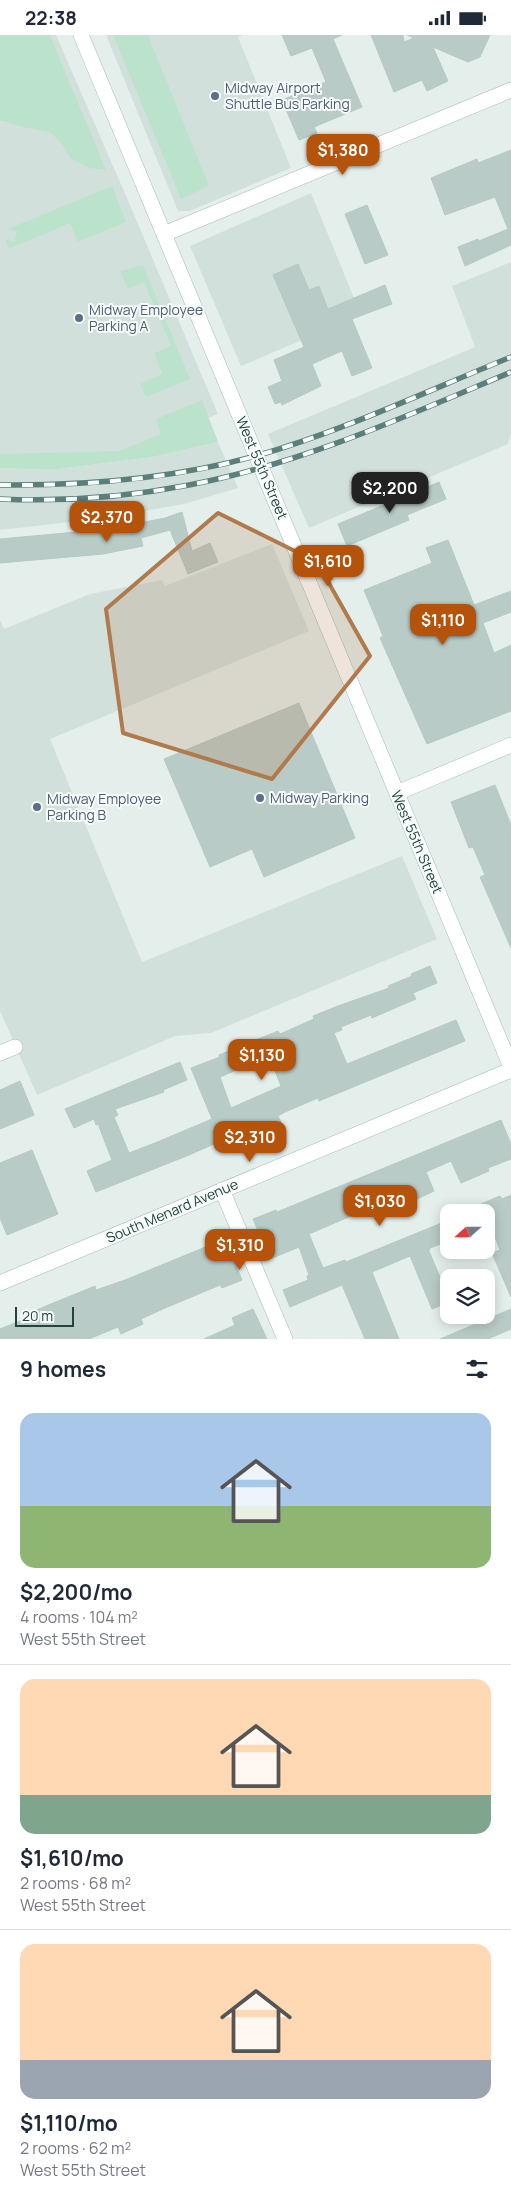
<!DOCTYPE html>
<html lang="en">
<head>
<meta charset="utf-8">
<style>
  :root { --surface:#fff; --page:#f2f2f3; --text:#1f2937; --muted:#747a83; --line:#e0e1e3; --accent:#b45309 }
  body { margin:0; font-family:Manrope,sans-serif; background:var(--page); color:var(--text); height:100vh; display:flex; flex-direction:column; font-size:19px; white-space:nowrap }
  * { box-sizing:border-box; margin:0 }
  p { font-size:16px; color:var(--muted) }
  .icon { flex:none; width:28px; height:28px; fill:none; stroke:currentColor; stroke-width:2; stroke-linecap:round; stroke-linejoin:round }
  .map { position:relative; height:1304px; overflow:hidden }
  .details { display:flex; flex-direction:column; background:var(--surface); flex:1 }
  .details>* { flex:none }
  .needle { width:32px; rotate:249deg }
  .tools { position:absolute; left:440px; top:1169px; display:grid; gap:10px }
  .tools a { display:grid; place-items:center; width:55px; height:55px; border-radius:10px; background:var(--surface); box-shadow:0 2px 12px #0003; font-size:25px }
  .scale { position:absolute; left:15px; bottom:12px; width:59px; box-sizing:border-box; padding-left:5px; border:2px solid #214440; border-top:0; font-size:14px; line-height:18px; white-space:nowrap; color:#214440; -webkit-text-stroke:4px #f6fbf9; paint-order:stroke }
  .price { position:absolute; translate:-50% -42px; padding:0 11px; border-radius:10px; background:var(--accent); color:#fff; font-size:16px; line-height:32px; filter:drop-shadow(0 1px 2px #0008) }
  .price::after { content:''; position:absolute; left:50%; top:30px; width:15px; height:11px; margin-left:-8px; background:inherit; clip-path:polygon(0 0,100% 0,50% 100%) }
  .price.active { background:#222; color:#fff }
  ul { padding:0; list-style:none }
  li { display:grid; align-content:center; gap:10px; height:265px; padding:0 20px }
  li+li { border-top:1px solid var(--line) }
  li span { display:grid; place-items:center; height:155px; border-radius:15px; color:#555 }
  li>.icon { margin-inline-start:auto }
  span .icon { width:90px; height:90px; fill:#fffc; stroke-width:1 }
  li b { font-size:21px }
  h2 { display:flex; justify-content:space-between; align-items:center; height:60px; padding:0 20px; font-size:21px }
  .status { display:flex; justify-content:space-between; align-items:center; height:35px; padding:0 25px; background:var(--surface); direction:ltr }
  .status svg { height:14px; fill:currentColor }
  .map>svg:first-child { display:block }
</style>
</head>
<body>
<div class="status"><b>22:38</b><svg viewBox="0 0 49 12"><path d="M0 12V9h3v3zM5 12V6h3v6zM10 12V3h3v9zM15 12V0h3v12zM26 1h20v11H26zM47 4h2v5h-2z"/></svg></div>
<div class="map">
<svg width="511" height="1304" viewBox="0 0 511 1304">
  <rect width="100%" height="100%" fill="#e4efec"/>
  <path fill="#d2e0dc" d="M0,0h56l74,170 88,209 -106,42 -112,3z
    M106,0h137l-5,2 53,131 -101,43h-12z
    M311,158l50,122 -120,51 -51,-120z
    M511,227v171l-3,11 -199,84 -41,-94 207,-87 -23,-61z
    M218,407l20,46 -54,16 -80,14 -104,12v-62l51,2 102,-13z
    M272,509l37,87 -259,108 92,223 260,-106 35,83 -226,94 -36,3 -138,59 -37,-84v-391l4,9 86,-35 72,-14 3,6z"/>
  <path fill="#bbe3cc" d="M0,0h50l56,135 -17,-2 -19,-10 -8,-14 -12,-12 -28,-5 -18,-6h-4z
    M113,0h35l61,151 -28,13z
    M112,151l14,36 -48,20 -8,-19 -61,26 -4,-10 9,3 3,-10 -9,-3z
    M143,230l47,114 -44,18 -6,-13 22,-10 -8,-21 17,-7 -27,-64 -16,7 -8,-18z
    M202,365l16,42 -65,15 -102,13 -51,-2v-14l119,-3 42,-17 -5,-15z"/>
  <path fill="#b9cbc6" stroke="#b5cac5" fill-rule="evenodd" d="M282,0h60l-9,4 29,68 -48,20 3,6 -18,7 -17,-40 44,-18 -14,-34 -21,8z
    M371,0h32l1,7 10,-4 -7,-3h83l-10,22 -12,5 -35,-15 15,34 -21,10 -5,-11 -28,12z
    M511,115v95l-46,21 -7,-19 20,-8 1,2 29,-12 -13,-32 -50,18 -14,-37 46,-19 1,4z
    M367,170l21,50 -23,9 -20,-50z
    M298,229l11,26 10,-4 9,23 57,-24 7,19 -40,15 20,49 -20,8 -10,-25 -30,13 9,22 -39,19 -1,-3 -6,2 -7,-17 14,-6 -8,-21 30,-13 -31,-72z
    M439,447l7,17 -39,16 2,5 -62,26 -9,-22z
    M182,477l10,39 18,-8 8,19 -30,12 -18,-44 -29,8 2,8 -40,8 -103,9v-24l109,-10 56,-11z
    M448,505l26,65 37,-14v21l-28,11 11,30 17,-8v66l-84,33 -47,-106 3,-2 -19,-46 68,-27 -6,-15z
    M299,668l56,135 -91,39 -12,-28 -42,18 -46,-108z
    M495,750l16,40v123l-31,-71 5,-2 -12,-28 -4,1 -18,-46z
    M430,931l7,17 -24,10 3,6 -44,19 -1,-3 -30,12 1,3 -8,3 13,31 109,-44 9,21 -146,60 -1,-3 -33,14 -7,4 3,6 -19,8 -2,-7 -8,4 -1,-2 -38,16 1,3 -25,11 -93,37 -9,-21 25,-11 -14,-36 -2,1 -2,-6 -20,9 -9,-19 115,-47 7,18 -24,10 1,2 -49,17 3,6 -4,2 15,36 26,-10 57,-24 -21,-51 29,-11 -1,-2 59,-24 2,3 34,-15 -1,-3 25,-10 51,-18 -1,-2 24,-10 -1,-2zM269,1021l12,30 -50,22 -11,-31z
    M20,1046l14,34 -34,14v-39z
    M501,1085l10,24v15l-23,9 1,3 -28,12 -10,-22 -25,11 8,19 -38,18v-2l-26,10 -3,-8 -58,25 14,34 22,-8 1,2 103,-42v21l-19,7 -1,3 14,33 6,-2v20l-17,7 -22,-53 -38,16 27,67h-34l-23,-54 -52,22 -7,-17 25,-10 -1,-4 2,-1 -10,-28 -29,12 -17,-40 23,-9 1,2z
    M32,1115l26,64 -51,21 -7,-17v-55z
    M511,1160v102l-19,-44 8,-3 -14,-37 -5,-9 19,-8 2,3z
    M225,1204l17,41 -20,8 -2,-3 -55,23 -24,11 2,5 -22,10 -3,-7 -29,12h-89v-10l25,-10 -1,-4 71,-29 1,4 29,-10z
    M253,1274l14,30h-63l31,-14 -3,-7z
    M511,1274v20l-23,10h-48z"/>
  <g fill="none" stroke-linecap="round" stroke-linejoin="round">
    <defs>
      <path id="street" d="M164,199l347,-144
        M397,758l114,-48
        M0,1018l15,-6
        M222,1155l63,149
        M0,1248l511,-213"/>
      <path id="secondary" d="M81,0l430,1032"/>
    </defs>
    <use href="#street" stroke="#a6b8b5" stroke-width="16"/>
    <use href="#secondary" stroke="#a1bdb8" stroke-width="16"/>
    <use href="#street" stroke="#fff" stroke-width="15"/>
    <use href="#secondary" stroke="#fff" stroke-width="15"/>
    <defs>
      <path id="rail" d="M0,450c87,1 172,-6 256,-29 87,-25 171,-65 255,-99
        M0,464c63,3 127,-2 189,-14 112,-21 217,-69 322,-113"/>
    </defs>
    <use href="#rail" stroke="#5b7f7b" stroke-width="5.5"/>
    <use href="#rail" stroke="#f6fbf9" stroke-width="4" stroke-dasharray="11" stroke-linecap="butt"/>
  </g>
  <path fill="#b17a4c" fill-opacity="0.2" stroke="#b17a4c" stroke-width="4" stroke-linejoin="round" d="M218,478l99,49 53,94 -98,123 -149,-46 -17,-124z"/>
  <g fill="#5c6f8a" stroke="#f6fbf9" stroke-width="2">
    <circle cx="215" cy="61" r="5"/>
    <circle cx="79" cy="283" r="5"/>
    <circle cx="260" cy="763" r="5"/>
    <circle cx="37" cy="772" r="5"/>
  </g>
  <g text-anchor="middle" stroke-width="4" stroke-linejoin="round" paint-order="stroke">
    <g font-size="14" fill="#4e5e75" stroke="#f6fbf9" text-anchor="start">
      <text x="225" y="58">Midway Airport<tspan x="225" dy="16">Shuttle Bus Parking</tspan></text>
      <text x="89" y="280">Midway Employee<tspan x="89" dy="16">Parking A</tspan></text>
      <text x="270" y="768">Midway Parking</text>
      <text x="47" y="769">Midway Employee<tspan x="47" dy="16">Parking B</tspan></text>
    </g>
    <g font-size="14" fill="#214440" stroke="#f6fbf9">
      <text transform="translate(262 433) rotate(67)" y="5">West 55th Street</text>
      <text transform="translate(417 807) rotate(67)" y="5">West 55th Street</text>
      <text transform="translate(172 1176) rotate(-23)" y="5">South Menard Avenue</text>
    </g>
  </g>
</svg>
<div class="tools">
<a><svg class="needle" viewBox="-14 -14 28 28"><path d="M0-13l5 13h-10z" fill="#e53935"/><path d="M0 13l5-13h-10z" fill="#747a83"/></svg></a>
<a><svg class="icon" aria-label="layers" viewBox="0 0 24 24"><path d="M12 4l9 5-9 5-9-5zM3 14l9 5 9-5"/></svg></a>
</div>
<div class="scale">20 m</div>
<b class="price" style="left:343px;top:141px">$1,380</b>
<b class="price active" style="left:390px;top:479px">$2,200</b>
<b class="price" style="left:107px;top:508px">$2,370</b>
<b class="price" style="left:328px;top:552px">$1,610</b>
<b class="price" style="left:443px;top:611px">$1,110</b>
<b class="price" style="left:262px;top:1046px">$1,130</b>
<b class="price" style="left:250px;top:1128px">$2,310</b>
<b class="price" style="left:380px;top:1192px">$1,030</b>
<b class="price" style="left:240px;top:1236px">$1,310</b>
</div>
<section class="details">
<h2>9 homes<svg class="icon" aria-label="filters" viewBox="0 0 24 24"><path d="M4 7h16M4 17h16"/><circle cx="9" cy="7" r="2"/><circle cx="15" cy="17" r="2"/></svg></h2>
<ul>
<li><span style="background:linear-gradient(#a9c7e8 60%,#8fb573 0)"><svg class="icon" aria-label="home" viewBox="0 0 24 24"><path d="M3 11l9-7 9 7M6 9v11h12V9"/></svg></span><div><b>$2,200/mo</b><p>4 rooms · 104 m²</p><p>West 55th Street</p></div></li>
<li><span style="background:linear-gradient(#ffd9b3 75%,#7fa58c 0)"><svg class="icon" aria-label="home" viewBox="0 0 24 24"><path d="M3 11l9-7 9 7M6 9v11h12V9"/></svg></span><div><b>$1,610/mo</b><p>2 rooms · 68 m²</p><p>West 55th Street</p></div></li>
<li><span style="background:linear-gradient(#ffd9b3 75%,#9aa5b1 0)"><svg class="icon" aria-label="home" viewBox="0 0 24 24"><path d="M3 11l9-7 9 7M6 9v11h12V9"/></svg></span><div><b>$1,110/mo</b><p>2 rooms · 62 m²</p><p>West 55th Street</p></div></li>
</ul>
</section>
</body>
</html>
